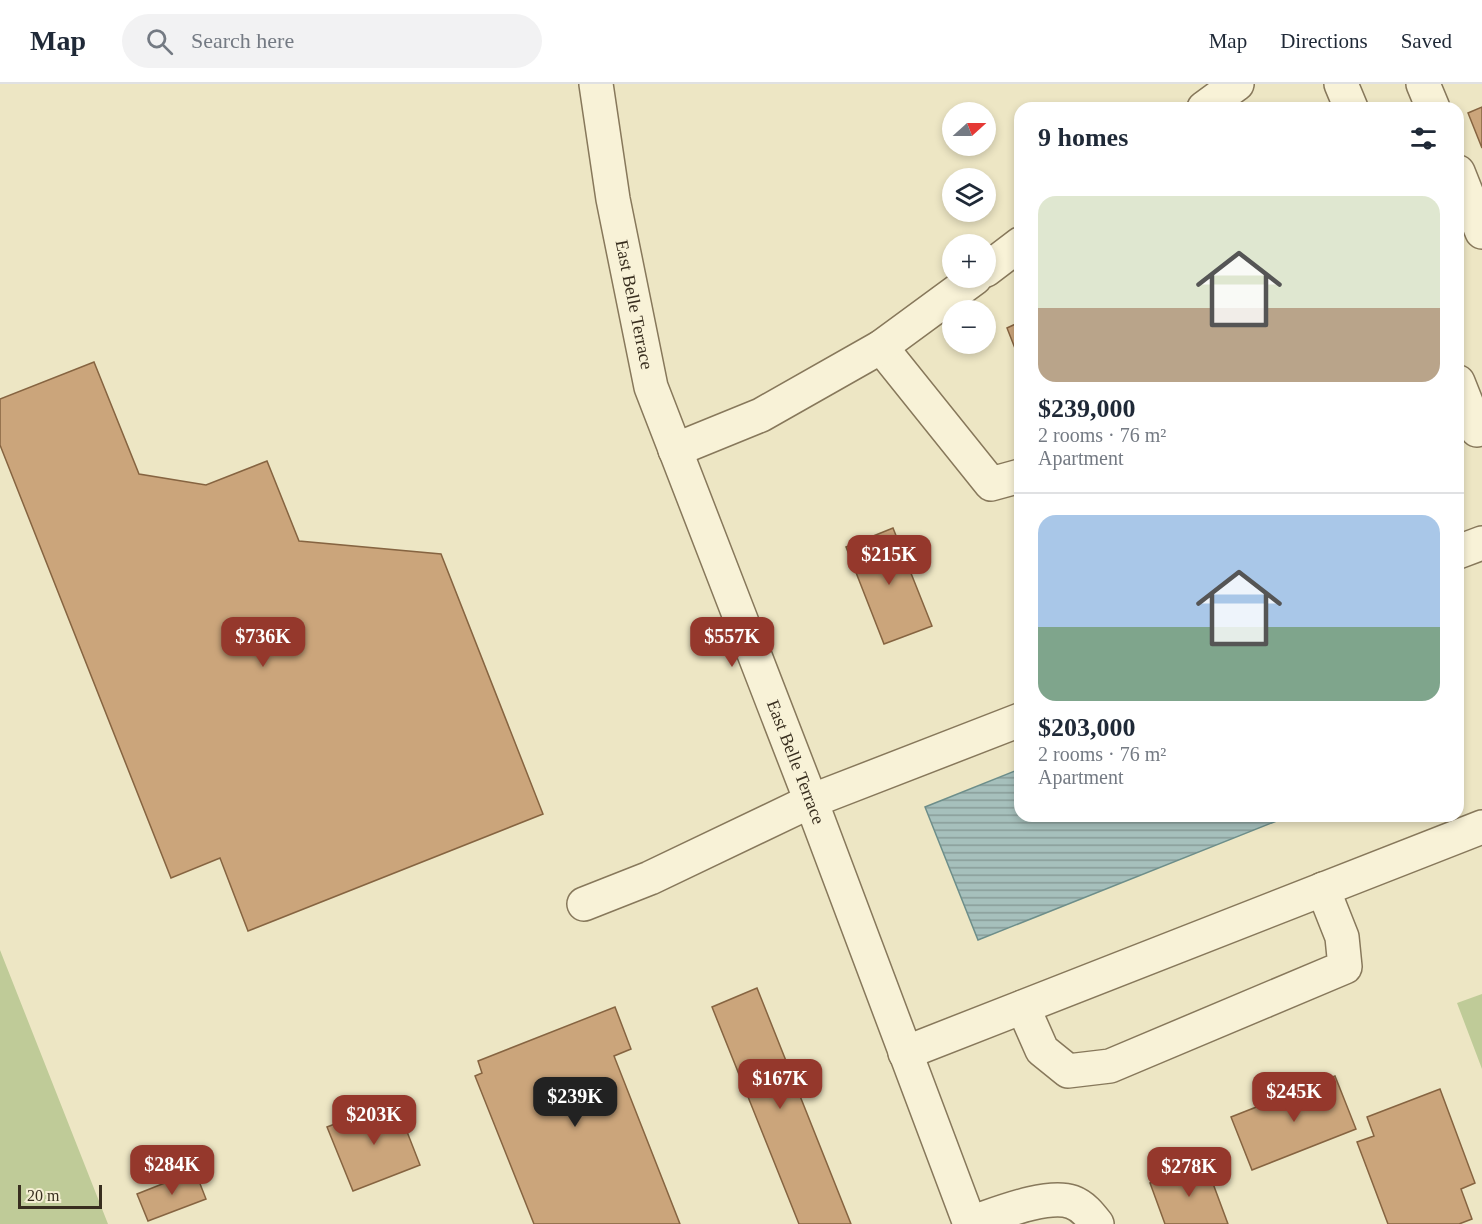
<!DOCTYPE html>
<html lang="en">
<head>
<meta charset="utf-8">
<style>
  :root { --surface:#fff; --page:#f2f2f3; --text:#1f2937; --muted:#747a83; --line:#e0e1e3; --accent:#95382c }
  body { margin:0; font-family:"Times New Roman",serif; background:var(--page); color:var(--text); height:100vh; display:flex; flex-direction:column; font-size:22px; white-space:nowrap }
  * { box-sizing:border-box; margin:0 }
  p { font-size:20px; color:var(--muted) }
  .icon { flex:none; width:33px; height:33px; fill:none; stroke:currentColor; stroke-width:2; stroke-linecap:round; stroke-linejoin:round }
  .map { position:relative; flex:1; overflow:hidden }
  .sheet { position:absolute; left:1014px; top:18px; width:450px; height:720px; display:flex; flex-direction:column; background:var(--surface); border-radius:18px; box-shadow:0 3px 9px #0003 }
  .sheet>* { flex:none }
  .needle { width:39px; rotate:69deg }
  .fabs { position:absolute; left:942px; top:18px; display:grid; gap:12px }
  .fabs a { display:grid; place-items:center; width:54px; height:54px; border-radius:50%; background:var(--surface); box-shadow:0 3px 9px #0003; font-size:30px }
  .scale { position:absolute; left:18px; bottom:15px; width:84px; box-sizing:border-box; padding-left:6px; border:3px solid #382e1f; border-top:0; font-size:16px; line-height:21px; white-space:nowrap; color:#382e1f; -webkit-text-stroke:4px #f5efd4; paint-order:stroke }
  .price { position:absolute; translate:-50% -51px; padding:0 14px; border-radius:12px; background:var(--accent); color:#fff; font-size:20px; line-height:39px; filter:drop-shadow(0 2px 3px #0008) }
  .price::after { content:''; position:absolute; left:50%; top:36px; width:18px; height:14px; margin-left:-9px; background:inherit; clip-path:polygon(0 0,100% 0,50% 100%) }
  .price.selected { background:#222; color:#fff }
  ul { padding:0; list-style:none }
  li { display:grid; align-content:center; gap:12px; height:318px; padding:0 24px }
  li+li { border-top:2px solid var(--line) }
  li span { display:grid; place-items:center; height:186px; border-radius:18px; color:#555 }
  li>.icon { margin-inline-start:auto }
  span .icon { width:108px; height:108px; fill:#fffc; stroke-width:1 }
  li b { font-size:26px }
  h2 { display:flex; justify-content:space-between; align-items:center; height:72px; padding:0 24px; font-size:26px }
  header { display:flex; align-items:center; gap:36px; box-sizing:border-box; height:84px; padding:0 30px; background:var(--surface); border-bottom:2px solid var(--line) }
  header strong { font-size:28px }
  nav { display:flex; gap:33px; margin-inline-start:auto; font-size:21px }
  .search { width:420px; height:54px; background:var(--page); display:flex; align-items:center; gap:15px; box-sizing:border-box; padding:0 21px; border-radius:33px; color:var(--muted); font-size:22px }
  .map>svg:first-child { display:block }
</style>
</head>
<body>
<header>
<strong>Map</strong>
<div class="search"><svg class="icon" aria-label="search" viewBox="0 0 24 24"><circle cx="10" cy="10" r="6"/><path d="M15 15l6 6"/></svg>Search here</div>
<nav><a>Map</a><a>Directions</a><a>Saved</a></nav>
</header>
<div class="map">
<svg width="1482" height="1140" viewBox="0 0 1482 1140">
  <defs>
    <pattern id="water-rules" width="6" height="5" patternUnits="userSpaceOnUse" patternTransform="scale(1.5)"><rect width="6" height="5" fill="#a6c0bc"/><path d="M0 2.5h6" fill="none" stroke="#889c98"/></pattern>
  </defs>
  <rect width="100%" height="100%" fill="#ede6c4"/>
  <path fill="#bfcb98" d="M0,866l108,274h-108z
    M1482,910v75l-25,-66z"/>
  <path fill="url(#water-rules)" stroke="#6d8e8a" stroke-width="1.5" d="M1020,685v47h269l-311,124 -53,-133z"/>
  <path fill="#cba57b" stroke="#866441" stroke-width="1.5" d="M1482,23v41l-14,-35z
    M1020,238v39l-13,-33z
    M94,278l45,112 67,11 61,-24 32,80 142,13 102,260 -295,117 -28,-73 -49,20 -171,-433v-46z
    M893,444l39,98 -48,18 -38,-97z
    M757,904l94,236h-52l-87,-217z
    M615,923l16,42 -17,7 66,168h-146l-59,-148 7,-3 -4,-12z
    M1335,992l21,53 -104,41 -21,-53z
    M1440,1005l35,94 -14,6 11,30 -13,5h-71l-31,-82 17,-6 -7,-19z
    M395,1017l25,64 -67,26 -26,-64z
    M1205,1078l23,62h-63l-15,-41z
    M195,1087l11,28 -58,22 -11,-27z"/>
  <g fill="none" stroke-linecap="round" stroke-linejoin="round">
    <defs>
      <g id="minor">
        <path id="s1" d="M596,0l17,115 38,188 160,414 159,423"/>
        <path d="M1341,0l10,24"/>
        <path d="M1423,0l10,24"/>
        <path d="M1204,24l33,-24"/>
        <path d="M1458,88l24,60"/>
        <path d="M986,186l34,-26"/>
        <path d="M881,263l110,137 29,-8"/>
        <path d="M1458,298l19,48 5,-2"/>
        <path d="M675,366l86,-35 120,-68 94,-69"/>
        <path d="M1458,468l24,-9"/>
        <path d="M584,820l66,-26 161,-77 209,-81"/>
        <path d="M1023,923l19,43 26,21 42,-5 235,-99 -3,-30 -19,-48"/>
        <path d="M905,969l577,-226"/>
        <path d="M970,1139c25,-8 77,-30 102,-21 11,4 18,13 25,22"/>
      </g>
    </defs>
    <use href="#minor" stroke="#87785b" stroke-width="36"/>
    <use href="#minor" stroke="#f8f2d7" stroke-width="33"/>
  </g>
  <g text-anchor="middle" stroke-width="5" stroke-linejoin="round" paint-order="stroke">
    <g font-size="18" fill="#382e1f" stroke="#f5efd4">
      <text dy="6" stroke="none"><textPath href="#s1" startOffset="224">East Belle Terrace</textPath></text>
      <text dy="6" stroke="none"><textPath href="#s1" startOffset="710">East Belle Terrace</textPath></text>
    </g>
  </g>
</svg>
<div class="fabs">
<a><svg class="needle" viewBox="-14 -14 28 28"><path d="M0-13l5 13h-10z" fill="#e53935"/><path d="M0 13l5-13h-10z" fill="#747a83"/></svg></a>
<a><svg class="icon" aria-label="layers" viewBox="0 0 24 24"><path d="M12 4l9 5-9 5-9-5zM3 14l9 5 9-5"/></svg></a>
<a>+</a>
<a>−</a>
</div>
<div class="scale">20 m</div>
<b class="price" style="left:889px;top:502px">$215K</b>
<b class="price" style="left:263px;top:584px">$736K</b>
<b class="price" style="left:732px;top:584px">$557K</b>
<b class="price" style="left:780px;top:1026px">$167K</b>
<b class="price" style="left:1294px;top:1039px">$245K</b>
<b class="price selected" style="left:575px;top:1044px">$239K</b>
<b class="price" style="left:374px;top:1062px">$203K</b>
<b class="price" style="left:172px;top:1112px">$284K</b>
<b class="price" style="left:1189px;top:1114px">$278K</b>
<section class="sheet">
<h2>9 homes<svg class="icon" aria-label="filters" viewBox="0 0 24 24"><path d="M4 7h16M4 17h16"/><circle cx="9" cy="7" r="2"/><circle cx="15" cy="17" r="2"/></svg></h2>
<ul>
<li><span style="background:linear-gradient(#dfe7d0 60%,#b9a48a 0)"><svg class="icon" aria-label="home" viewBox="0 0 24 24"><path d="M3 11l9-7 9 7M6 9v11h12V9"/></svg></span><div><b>$239,000</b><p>2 rooms · 76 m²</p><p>Apartment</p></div></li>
<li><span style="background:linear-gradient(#a9c7e8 60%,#7fa58c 0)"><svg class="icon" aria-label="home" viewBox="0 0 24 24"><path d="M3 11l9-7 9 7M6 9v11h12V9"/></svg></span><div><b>$203,000</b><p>2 rooms · 76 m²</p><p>Apartment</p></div></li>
</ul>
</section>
</div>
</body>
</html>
